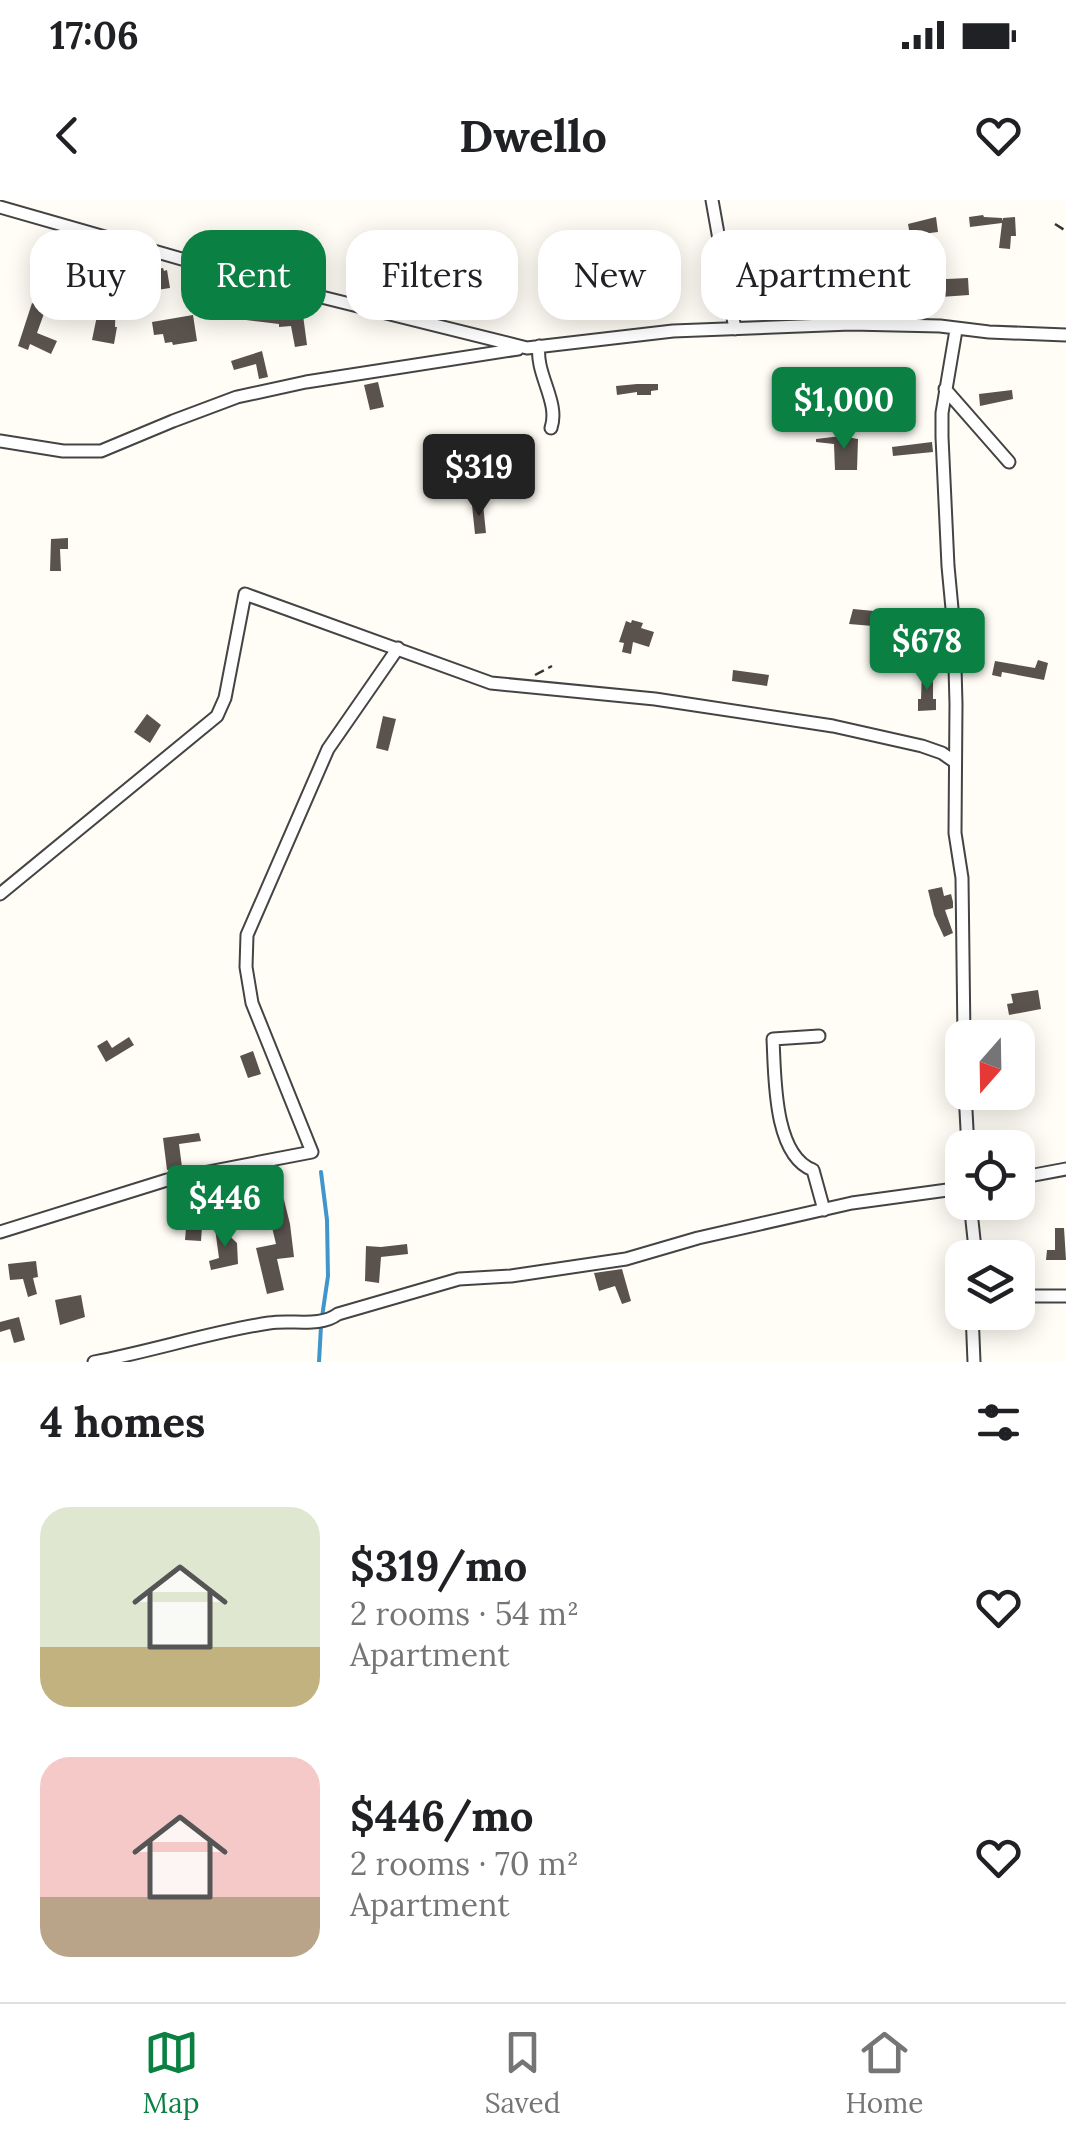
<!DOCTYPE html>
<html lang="en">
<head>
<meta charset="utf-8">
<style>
  :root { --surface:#fff; --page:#f6f6f6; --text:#202124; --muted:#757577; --line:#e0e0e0; --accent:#0b8043 }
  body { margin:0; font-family:Lora,serif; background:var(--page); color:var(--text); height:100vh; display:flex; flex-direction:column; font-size:38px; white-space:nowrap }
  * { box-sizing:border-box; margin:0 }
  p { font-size:32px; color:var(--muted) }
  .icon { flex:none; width:55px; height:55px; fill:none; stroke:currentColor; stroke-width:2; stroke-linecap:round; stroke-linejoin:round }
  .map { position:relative; height:1162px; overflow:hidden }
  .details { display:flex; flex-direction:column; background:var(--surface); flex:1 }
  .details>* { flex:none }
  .hud { position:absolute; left:30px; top:30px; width:1008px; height:90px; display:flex; gap:20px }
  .needle { width:65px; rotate:200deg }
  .tools { position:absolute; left:945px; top:820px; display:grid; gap:20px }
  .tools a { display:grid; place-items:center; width:90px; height:90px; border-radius:20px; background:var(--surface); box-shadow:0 5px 25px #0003; font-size:50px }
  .price { position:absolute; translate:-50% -85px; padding:0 22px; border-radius:10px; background:var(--accent); color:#fff; font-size:32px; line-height:65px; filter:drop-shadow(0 2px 5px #0008) }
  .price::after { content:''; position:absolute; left:50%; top:60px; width:30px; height:22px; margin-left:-15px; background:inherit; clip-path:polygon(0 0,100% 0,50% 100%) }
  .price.on { background:#222; color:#fff }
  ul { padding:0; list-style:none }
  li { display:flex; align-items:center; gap:30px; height:250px; padding:0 40px }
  li span { display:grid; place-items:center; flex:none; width:280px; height:200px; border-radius:30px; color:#555 }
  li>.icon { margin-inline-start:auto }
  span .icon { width:120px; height:120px; fill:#fffc; stroke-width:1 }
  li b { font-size:42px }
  h2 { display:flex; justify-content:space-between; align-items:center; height:120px; padding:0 40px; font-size:42px }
  .pill { padding:0 35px; border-radius:30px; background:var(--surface); box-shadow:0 5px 25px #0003; font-size:35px; line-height:90px }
  .pill.on { background:var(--accent); color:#fff }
  .status { display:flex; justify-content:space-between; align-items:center; height:70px; padding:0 50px; background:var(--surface); direction:ltr }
  .status svg { height:28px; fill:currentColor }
  header { display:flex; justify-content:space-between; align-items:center; height:130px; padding:0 40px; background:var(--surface); font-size:45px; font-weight:700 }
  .dock { display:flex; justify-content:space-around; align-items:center; height:140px; border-top:2px solid var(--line); background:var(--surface); font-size:28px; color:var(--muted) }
  .dock a { display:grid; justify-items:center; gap:5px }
  .dock .on { color:var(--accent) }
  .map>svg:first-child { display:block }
</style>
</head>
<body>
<div class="status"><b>17:06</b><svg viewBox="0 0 49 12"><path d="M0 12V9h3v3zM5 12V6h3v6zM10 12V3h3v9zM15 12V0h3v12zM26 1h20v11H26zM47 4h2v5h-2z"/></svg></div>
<header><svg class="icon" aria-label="back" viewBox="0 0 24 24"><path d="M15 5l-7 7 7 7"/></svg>Dwello<svg class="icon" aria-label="heart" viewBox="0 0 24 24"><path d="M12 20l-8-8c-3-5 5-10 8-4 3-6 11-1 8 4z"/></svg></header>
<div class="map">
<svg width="1066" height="1162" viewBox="0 0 1066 1162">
  <rect width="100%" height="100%" fill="#fffdf5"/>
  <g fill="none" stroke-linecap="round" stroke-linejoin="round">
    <path stroke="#3f96cf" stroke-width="4" d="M321,972l6,48 1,56 -6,41
      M319,1162l2,-36"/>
  </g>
  <path fill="#5a524d" d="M983,15l1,2 18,1v3l1,-3 12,-1 1,19h-5l-1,13 -11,-1 3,-25 -32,4 -1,-10z
    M936,17l2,15 -16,2v6l-11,1 -3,-17z
    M415,56l4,22 24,-2 1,9 -22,2 1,6 -23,3 -1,-8 14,-2 -7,-27z
    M122,65l23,1v11l-14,-1 -5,18 -9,-2z
    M163,68l1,3 3,-1 3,18 -20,3 -4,-21z
    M968,78l1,17 -43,3 -1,-18z
    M88,95h28l-1,32h2l-3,17 -22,-4 7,-34 -13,-4z
    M32,103l14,5 -9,25 20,8 -6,13 -21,-10 -2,6 -10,-4z
    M246,107l28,1v7h29l4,30 -12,2 -4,-21 -12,1v-3l-33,-4z
    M193,115l4,26 -24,4 -1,-3 -7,1 -2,-9 -9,1 -2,-13z
    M262,151l6,26 -9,2 -3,-15 -22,6 -3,-9z
    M378,182l6,25 -14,3 -6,-25z
    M637,184h21v6l-7,1v4h-14v-3l-20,3 -1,-9z
    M1012,190l1,9 -33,7 -1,-12z
    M841,236l17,3 -1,31h-22l-1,-26 -18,-2v-3z
    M932,242l1,10 -40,4 -1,-9z
    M483,304l3,29 -11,1 -3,-29z
    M68,338v11h-8l1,22h-11l1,-32z
    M853,409l21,2 -1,15 -24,-2z
    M632,420l11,3 -2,5 13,4 -5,15 -16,-5 -2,12 -9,-2 2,-9 -5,-1 7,-21 5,2z
    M1038,460l10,3 -4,17 -42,-8 -1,5 -9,-2 3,-14 40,7z
    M733,470l36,5 -2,11 -35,-5z
    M922,471h11v28h3v11l-18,1v-12h3z
    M147,514l14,11 -11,18 -16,-11z
    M383,516l13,3 -8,32 -12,-3z
    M942,687l2,9 7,-2 2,8v6l-8,2 8,23 -9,4 -10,-22 -6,-25z
    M1038,790l3,19 -32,6 -2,-11 6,-1 -2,-9z
    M129,837l5,8 -28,17 -9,-16 10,-6 5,8z
    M253,851l8,23 -13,4 -8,-22z
    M199,933l2,8 -22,3 3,23 -15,3 -4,-32z
    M200,983l3,31 -2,27 -16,-1 2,-24 -17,1 -1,-11 12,-1 -2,-18z
    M282,997l2,3 6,24 4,33 -17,2 7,31 -17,4 -11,-46 20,-4 -6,-25 -7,2 -4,-10 11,-3 -2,-8z
    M214,1021l23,22 1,21 -27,6 -2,-9 10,-3z
    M1055,1028h9l2,32h-20l1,-10h8z
    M407,1044l1,10 -27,3 -2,26 -14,-2 1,-35 15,1z
    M36,1061l2,16 -5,1 4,16 -9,3 -5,-18 -13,1 -2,-16z
    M622,1069l9,32 -9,3 -7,-18 -16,5 -5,-18z
    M81,1095l4,22 -25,8 -5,-25z
    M19,1117l6,23 -11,3 -4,-14 -10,3v-10z"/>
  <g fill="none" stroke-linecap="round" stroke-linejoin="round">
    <defs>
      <path id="minor" d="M712,0l23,129
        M0,7l269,77 258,64 146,-17 178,-7 89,2 49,6 77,3
        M956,130l-14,83v24l6,129 6,64 2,74 -1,129 7,45 2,160
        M539,146c-4,28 21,56 12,82
        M945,189l64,73
        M0,241l63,10h38l72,-30 64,-24 69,-15 212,-33
        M0,694l217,-178 8,-18 20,-104 246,89 164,16 178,27 89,20 20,7 13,9
        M819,836l-46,3c2,36 0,116 40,131l11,40
        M965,892l3,56
        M1018,978l48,-9
        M970,1002l6,56
        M0,1032l167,-52 145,-28 -60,-149 -6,-36 1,-32 81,-186 70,-101
        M1018,1096h48
        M972,1112l2,50
        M94,1162c59,-11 116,-30 175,-39 23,-4 50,5 69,-9l121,-35 52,-3 115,-17 72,-21 154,-35 110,-15"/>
    </defs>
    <use href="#minor" stroke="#444" stroke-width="15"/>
    <path stroke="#333" stroke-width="2.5" stroke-dasharray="10 5" stroke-linecap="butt" d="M1055,24l11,7
      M535,475l17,-9"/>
    <use href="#minor" stroke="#fff" stroke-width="11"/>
  </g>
</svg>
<div class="tools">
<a><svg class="needle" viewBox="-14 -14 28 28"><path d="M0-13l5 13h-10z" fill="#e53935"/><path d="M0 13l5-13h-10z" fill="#757577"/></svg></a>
<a><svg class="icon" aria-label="locate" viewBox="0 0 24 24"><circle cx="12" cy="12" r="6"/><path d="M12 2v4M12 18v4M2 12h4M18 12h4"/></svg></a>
<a><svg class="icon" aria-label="layers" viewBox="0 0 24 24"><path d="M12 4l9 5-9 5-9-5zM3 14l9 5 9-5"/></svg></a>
</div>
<b class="price" style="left:844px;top:252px">$1,000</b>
<b class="price on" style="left:479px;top:319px">$319</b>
<b class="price" style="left:927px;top:493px">$678</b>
<b class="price" style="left:225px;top:1050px">$446</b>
<div class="hud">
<a class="pill">Buy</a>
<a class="pill on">Rent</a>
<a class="pill">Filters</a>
<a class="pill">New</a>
<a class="pill">Apartment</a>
</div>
</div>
<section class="details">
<h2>4 homes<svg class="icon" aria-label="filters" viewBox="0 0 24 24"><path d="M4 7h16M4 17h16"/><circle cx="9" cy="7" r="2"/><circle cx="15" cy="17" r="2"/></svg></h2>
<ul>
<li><span style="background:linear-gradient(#dfe7d0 70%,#c2b280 0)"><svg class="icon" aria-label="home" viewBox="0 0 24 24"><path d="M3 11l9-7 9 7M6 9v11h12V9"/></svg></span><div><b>$319/mo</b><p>2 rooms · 54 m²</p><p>Apartment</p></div><svg class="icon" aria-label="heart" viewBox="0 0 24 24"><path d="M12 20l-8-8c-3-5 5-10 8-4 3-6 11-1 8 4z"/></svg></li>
<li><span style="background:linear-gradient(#f6c9c9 70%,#b9a48a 0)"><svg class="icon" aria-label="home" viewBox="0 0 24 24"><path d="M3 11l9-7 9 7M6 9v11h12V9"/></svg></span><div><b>$446/mo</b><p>2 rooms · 70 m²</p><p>Apartment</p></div><svg class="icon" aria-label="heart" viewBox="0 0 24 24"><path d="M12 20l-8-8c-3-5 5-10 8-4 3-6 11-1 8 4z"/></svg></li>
</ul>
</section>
<nav class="dock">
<a class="on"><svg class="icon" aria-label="map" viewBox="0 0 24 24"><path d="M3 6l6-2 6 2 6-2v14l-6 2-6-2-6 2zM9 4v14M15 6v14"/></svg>Map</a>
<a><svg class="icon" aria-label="saved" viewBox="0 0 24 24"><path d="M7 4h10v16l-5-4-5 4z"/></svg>Saved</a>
<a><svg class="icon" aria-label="home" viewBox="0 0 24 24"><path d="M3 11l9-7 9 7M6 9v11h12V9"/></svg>Home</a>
</nav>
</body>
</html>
